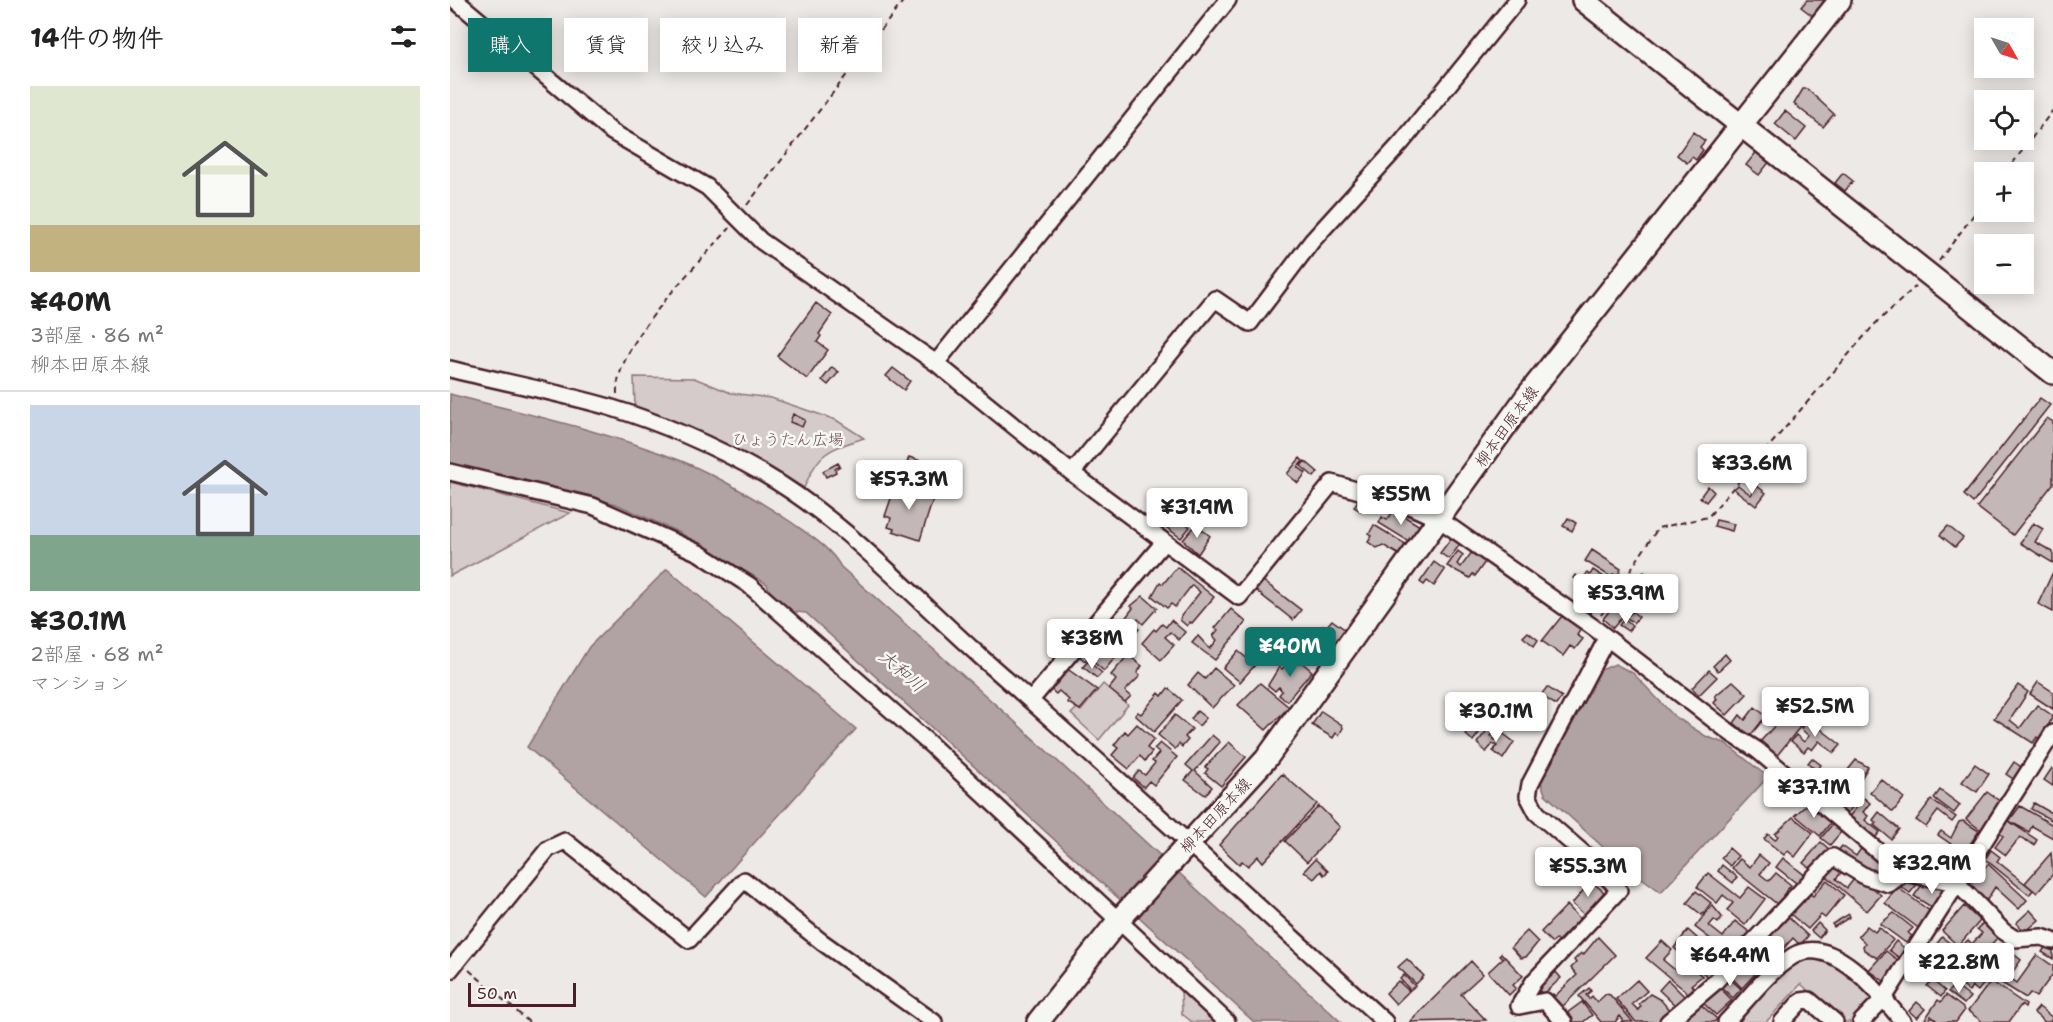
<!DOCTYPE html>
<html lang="ja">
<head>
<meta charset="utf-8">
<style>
  :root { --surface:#fff; --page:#f6f6f6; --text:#222; --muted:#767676; --line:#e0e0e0; --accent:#0f766e }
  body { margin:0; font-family:"Shantell Sans","Klee One",sans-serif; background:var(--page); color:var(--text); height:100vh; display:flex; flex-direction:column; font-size:22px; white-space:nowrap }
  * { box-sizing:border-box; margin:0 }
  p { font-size:20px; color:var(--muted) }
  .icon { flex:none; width:33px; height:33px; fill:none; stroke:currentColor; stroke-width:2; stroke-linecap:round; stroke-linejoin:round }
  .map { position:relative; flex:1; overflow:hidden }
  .side { display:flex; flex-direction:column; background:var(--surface); width:450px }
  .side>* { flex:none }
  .hud { position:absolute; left:18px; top:18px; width:570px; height:54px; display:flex; gap:12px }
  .needle { width:39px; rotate:129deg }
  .fabs { position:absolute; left:1524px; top:18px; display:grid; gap:12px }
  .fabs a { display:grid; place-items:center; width:60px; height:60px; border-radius:0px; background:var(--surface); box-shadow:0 3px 15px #0003; font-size:30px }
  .scale { position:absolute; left:18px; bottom:15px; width:108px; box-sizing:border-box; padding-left:6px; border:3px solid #4a1f2b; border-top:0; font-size:16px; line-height:21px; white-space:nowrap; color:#4a1f2b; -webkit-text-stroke:4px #f6f6f2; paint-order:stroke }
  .price { position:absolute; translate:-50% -51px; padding:0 14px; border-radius:6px; background:#fff; color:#222; font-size:20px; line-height:39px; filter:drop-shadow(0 2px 3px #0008) }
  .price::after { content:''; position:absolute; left:50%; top:36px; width:18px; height:14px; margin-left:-9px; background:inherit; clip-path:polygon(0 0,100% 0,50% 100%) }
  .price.active { background:var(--accent); color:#fff }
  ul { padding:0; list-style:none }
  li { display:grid; align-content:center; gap:12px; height:318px; padding:0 30px }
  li+li { border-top:2px solid var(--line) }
  li span { display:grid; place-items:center; height:186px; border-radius:0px; color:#555 }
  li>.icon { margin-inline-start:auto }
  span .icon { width:108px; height:108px; fill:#fffc; stroke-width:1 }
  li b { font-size:26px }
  h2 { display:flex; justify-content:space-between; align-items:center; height:72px; padding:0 30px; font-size:26px }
  .tag { padding:0 21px; border-radius:0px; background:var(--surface); box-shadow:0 3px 15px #0003; font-size:21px; line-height:54px }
  .tag.active { background:var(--accent); color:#fff }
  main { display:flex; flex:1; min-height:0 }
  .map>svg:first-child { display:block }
</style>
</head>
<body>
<main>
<section class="side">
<h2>14件の物件<svg class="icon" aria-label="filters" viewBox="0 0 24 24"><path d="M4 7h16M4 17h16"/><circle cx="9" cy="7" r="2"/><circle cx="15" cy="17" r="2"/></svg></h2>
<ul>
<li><span style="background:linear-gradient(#dfe7d0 75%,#c2b280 0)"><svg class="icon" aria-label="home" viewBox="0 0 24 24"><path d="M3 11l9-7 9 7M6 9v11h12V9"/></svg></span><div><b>¥40M</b><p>3部屋 · 86 m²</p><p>柳本田原本線</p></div></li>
<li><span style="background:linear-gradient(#c9d6e8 70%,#7fa58c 0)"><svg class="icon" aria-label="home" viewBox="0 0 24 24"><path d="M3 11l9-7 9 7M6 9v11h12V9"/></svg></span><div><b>¥30.1M</b><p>2部屋 · 68 m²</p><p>マンション</p></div></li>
</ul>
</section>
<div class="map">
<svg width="1603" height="1022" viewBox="0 0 1603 1022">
  <rect width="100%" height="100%" fill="#ece9e6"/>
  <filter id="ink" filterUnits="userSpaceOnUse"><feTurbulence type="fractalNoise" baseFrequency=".0167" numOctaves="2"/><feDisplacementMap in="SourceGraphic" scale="12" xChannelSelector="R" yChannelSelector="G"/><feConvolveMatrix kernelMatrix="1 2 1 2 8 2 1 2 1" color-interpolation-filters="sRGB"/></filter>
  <g filter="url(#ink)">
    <path fill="#d4cbca" stroke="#8f757a" stroke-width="1.5" d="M184,377l60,1 37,15 40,5 65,22 28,18c-36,12 -45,13 -60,50 -53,-33 -108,-62 -169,-78z
      M0,482l120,31 -120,63z
      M653,684l25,21 -29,35 -28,-26 6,-6 4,3z
      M1381,957l45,41 -21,24h-12l-42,-38 -35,38h-37l67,-64z
      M731,991l34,31h-23l-10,-8z"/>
    <path fill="#b1a2a3" stroke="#886e73" stroke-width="1.5" d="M0,394c76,20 155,37 229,66 40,16 76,38 112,62 18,13 39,25 50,45l172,153 328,302h-87l-448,-409c-25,-2 -32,-5 -39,-29l-87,-51 -64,-29 -166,-41z
      M217,569l189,160 -150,168 -179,-150 62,-100z
      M1165,664l18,9 41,43 33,21 18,6 43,34 -107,115 -44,-32 -72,-66 -4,-12 55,-110z"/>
    <path fill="#c4b7b7" stroke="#4a1f2b" stroke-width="1.5" d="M1357,0h20l-13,17 -13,-10z
      M1353,89h4l27,25 -11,13 -29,-23z
      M1335,111l21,17 -10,13 -21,-17z
      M1243,132l12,9 -5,6 3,3 -7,10 -4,-3 -5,6 -10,-8z
      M1308,150l13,10 -12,15 -13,-10z
      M1393,173l10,8 -8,10 -10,-8z
      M366,303l16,12 -13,19 2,2 -4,6 11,8 -21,29 -30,-23z
      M382,367l7,5 -11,13 -6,-5z
      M443,368l17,13 -6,9 -18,-14z
      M1590,398l10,7 -77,98 -9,-8z
      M343,414l12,6 -3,7 -12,-5z
      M1597,418l6,4v62l-40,51 -36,-28z
      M459,457l18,6 -4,12 -18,-6z
      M850,458l3,3 -5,6 8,6 -8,10 -11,-9z
      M855,461l13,11 -4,5 -13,-11z
      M388,463l2,3 -5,3 1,3 -10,5 -3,-6z
      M446,484l38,12 -14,44 -27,-9 1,-2 -6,-2 3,-9 -6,-2z
      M1288,485l13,10 6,-9 9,7 -10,13 -22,-17z
      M1258,486l6,6 -8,10 -6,-5z
      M910,497l7,4 -6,10 -7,-4z
      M944,510l26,16 -10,16 -31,-19 3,-6 5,3z
      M723,512l17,15 -9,11 -18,-13z
      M1118,518l8,5 -4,8 -9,-5z
      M1266,520l18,4 -2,7 -18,-5z
      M1583,523l10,6 -8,13 18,10v11l-33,-20z
      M746,525l14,11 -12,18 -15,-14z
      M924,525l33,20 -6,11 -18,-11 -6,3 -9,-6 4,-6 -3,-2z
      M1498,526l15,12 -8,9 -15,-12z
      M1002,537l9,6 -12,16 -9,-6z
      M1142,550l29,19 -4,7 -4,-2 -2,3 -26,-16z
      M1008,551l5,4 -6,9 4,3 11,-15 13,10 -10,14 -2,-2 -3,4 -23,-12z
      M984,562l11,8 -11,16 -7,-5 -3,4 -4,-3z
      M727,567l37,30 -22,26 -2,-1 -3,4 -7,-6 1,-4 19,-24 -8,-7 -17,22 -4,-3 -4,4 -15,-12 8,-14 3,2z
      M1143,570l16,10 -10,15 -26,-17 2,-3 8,5 4,-7 3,2z
      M1194,572l10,7 -22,29 -9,-7z
      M1602,574l1,1v37l-15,-8z
      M812,580l39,30 -8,10 -38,-30z
      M1136,594l12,9 -10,13 -12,-8z
      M693,596l14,12 -14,16 -5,-5 -5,5 6,5 -8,10 -13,-11 15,-20 -2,-2z
      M1167,601l11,9 -15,18 -10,-9z
      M781,609l15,13 -31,38 -23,-17 6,-7 12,13 7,-9 -4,-4 5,-6 -3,-2z
      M1183,612l6,5 -5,6 -8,-6z
      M1112,616l19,13 -4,6 6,4 -8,10 -5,-3 -7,10 -21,-15z
      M1174,619l8,7 -4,5 -9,-6z
      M721,620l14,12 -6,8 -9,-8 -5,5 9,8 -13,15 -19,-17 12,-14 2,2 6,-7 4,3z
      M882,620l15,11 -12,18 -17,-12 5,-12 3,2z
      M1078,632l10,8 -4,6 -11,-9z
      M658,637l14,12 -18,22 -14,-12 9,-16 2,2z
      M637,648l6,4 -8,9 -5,-4z
      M788,651l17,14 -15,17 -17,-14z
      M1275,654l5,6 -12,11 -5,-5z
      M678,655l14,11 -5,7 3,3 -15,15 6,5 -6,6 -16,-13 7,-9 -5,-5z
      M844,656l18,15 -25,30 -8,-6 3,-4 -3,-4 -4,4 -7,-6 11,-18 3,2z
      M638,661l14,12 -5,5 -14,-11z
      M616,668l31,22 -17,20 -13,-8 2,-2 -10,-9 -3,3 -7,-6z
      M764,668l20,17 -22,23 -24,-23 10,-12 7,6z
      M1259,670l8,7 -18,18 -7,-7z
      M1283,681l14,13 -20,21 -13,-12 3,-4 -2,-3z
      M1588,682l15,10v17l-23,-15z
      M810,683l29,24 -23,23 -28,-25z
      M1568,685l10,7 -18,28 10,8 17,-23 16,11 -12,24 -4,-3 -4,6 -39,-25z
      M1097,687l15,10 -6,8 -15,-10z
      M718,688l14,12 -28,32 -19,-17 3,-3 3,2 18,-21 3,3z
      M1305,707l11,9 -16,20 -16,-13 6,-8 5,5z
      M1339,710l15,12 -29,36 -17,-14z
      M747,711l9,7 -7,8 -8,-7z
      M871,711l21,14 1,3 -4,7 -3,-2 -3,5 -21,-13z
      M725,715l17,14 -7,8 3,3 -6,7 -3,-3 -4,5 -17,-14z
      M1358,719l33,26 -7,8 -15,-12 -7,9 -4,-3 -4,5 -13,-11 5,-6 8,7 5,-6 -8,-7z
      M687,724l17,15 -7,9 5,4 -7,9 -5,-5 -11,13 -17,-14 6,-7 -4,-3 11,-14 3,3z
      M1022,727l7,6 -6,8 -7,-6z
      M1039,728l5,4 -3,4 4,4 6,-8 13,10 -11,17 -10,-8 4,-5 -4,-2 -7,8 -9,-9z
      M762,735l8,7 -25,29 17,16 -7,8 -20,-15 8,-9 -7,-6z
      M779,742l17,15 -25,29 -16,-13 3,-4 -3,-2z
      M710,743l17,14 -23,28 -5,-4 -5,6 -11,-9 6,-7 6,4 10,-12 -3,-2 7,-8 -5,-4z
      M1362,758l9,7 -4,6 -9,-8z
      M1406,760l12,7 -8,13 -12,-10z
      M1564,762l13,9 -8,12 -13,-9z
      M1525,764l14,10 -12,18 -15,-10z
      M1602,768l1,1v17l-9,-6z
      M1381,771l31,25 -17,20 -31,-27z
      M832,774l35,30 -54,58 -5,-6 -10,10 -6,-5 -3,3 -20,-19z
      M1431,779l23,19 -11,14 -23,-20z
      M1490,790l20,15 -6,8 -20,-15z
      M1537,792l18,13 -20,28 -19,-14z
      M1414,798l6,5 -7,9 5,4 -3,4 15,12 -6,7 -26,-21z
      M1481,800l25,17 -4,5 -14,-11 -12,16 -10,-7z
      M1360,802l22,19 -12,15 -25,-21z
      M1584,803l19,11v7l-22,-12z
      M869,806l21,21 -33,35 -22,-21z
      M1570,806l33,19v13l-21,-12 -3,6 -20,-11z
      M1429,812l20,17 -8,10 -17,-14 2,-2 -3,-3z
      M1343,817l20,16 -18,24 -7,-6 -4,4 -20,-16 4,-5 7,6 3,-4 -3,-2z
      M1557,820l30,20 -3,5 -14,-8 -14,18 -11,-8 8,-11 -4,-3z
      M1385,821l15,12 -3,3 -6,-4 -11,13 -9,-7z
      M1513,821l16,10 -15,22 -26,-18 3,-4 10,7 8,-16z
      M1371,842l9,8 -17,21 -10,-8z
      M1392,846l14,10 6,-9 33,24 -6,9 -16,-11 -5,7 -31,-24z
      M1279,848l9,8 -8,10 -9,-8z
      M1541,850l9,7 -3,4 36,29 -4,5 -44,-36z
      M1508,852l10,6 -11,16 -8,-5z
      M1601,853l2,21 -16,19 -12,-10z
      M1309,855l10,8 -9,11 9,7 7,-8 15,12 -8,10 3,2 -9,7 -45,-36 8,-9 10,8z
      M1333,858l24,19 -7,9 -24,-19z
      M865,859l13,12 -4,4 -3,-4 -7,8 -10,-8z
      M1384,862l9,8 -7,9 11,9 10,-13 24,20 -14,16 -43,-37z
      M1538,864l39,36 -8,9 -24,-22 -10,16 -18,-16z
      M1272,865l15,12 -4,6 -15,-12z
      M1258,873l32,25 9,-11 16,12 -20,26 -18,-15 6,-7 -10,-8 -6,8 -20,-16z
      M1457,879l11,4 -8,10 -10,-7z
      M1377,880l17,15 -19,23 -4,-3 -13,14 -19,-16 12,-14 3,3 6,-8 3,2z
      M1141,881l13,11 -19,23 -13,-11z
      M1478,882l21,9 -13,19 -22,-14 7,-10 3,2z
      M1447,887l34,25 -10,18 -36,-27z
      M1246,891l15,12 -9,12 -15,-12z
      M1117,905l13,14 -22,22 -2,-2 -4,4 -11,-11z
      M1262,905l10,12 -4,6 -4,-3 -5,6 14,11 12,-16 17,13 -18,23 -39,-30z
      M1514,906l16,15 -22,25 -16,-15z
      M1580,910l9,10 -15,13 -8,-10z
      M1444,913l19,15 -5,5 4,3 -6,7 -26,-19z
      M1399,914l1,3 -16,10 -2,-3z
      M1336,915l22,21 -8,9 -7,-7 -10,11 -3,-2 -21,23 -6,-3 -9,-9z
      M1368,923l7,7 -6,8 -8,-7z
      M1533,923l15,14 -23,25 -15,-14 8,-8 4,4 10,-11 -5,-4z
      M1417,926l8,6 4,-5 14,13 -16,18 -13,-8 -1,-4 2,-3 -7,-7z
      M1238,930l9,8 -8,10 2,1 8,5 8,-10 18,15 -16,19 -35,-30z
      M1077,931l11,11 -12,15 -5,1 -10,-11z
      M1148,937l17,18 -57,56 -20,-22 18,-17 5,6 -15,14 4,4 3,-2 2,2 22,-21 -6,-7 5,-5 -2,-3 7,-7 2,2z
      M1492,937l20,16 -3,4 -11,-9 -4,11 -3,-2 -6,7 -9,-6z
      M1212,941l10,9 -9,10 12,10 9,-10 18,16 -11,9 3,2 -5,7 -43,-36z
      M1446,941l13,11 -7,8 -13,-10z
      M1598,943l5,3v13l-11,-7z
      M1436,951l14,11 -15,20 -16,-12z
      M1561,952l10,8 -12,17 8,6 20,-28 16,11v8l-17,23 -6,-4 -4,5 -34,-21z
      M1051,953l22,23 -10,9 3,3 -7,7 -21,-23 15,-14 -4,-3z
      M957,959l17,17 -8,8 -18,-17z
      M1519,959l15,12 -6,7 6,5 -6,8 -6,-5 -3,5 -17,-13 5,-10 3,2z
      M1531,959l11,8 -3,4 -11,-8z
      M1021,961l12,13 -22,20 25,26 -76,2z
      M1291,961l14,13 -13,14 -14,-14z
      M954,975l11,11 -5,4 -10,-11z
      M1276,975l15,14 -8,9 -15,-14z
      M1187,980l10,11 -15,13 6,6 3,-4 -2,-2 11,-10 11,6 9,11 -12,11h-22l-20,-23z
      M1218,980l20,20 -9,9 -20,-19z
      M1482,980l13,11 -4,6 -14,-11z
      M948,981l11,10 -13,13 -10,-11z
      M1541,981l35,24 -1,3 -4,-3 -12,17h-26l-15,-11z
      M1267,985l15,15 -16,15 -15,-14z
      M1504,985l16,12 -6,7 -16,-12z
      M1139,988l2,3 -5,4 3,4 3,-3 5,6 9,-8 4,1 23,27h-12l2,-2 -3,-4 -5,6h-14l-22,-26z
      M1496,995l17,13 1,3 -8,11h-21l1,-2 -5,-4 -2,6h-6l15,-22 3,2z
      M1132,1002l10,13 -9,7h-16l-4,-6z
      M1467,1002l8,7 -8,9 -8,-7z
      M1250,1004l17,15 -3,3h-34z
      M1589,1007l14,11 -4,4h-4l-11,-9z"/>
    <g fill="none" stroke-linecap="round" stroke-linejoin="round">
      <defs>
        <path id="street" d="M5,0l157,132 95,55 54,54 175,122 136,110 167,124 93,-114 75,22 32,14 154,108 139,107 25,16 147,123 53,10 46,48 12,8 27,-2 11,4
          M486,363l292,-363
          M0,369c53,13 107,23 159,38 53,16 107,40 155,67 80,46 149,123 218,184 136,119 269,242 403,364
          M0,472l143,34 106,47 50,32 182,160 296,277
          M622,473l143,-174 35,24 62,-82 90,-99 115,-142
          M581,700l133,-158
          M0,970l98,-121 17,-8 124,99 55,-60 78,62 112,80
          M1069,1006l15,-25 85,-91 -29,-31 -53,-46 -9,-17 2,-12 77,-146
          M1069,1006l26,-5 19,21
          M1218,1022l46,-39 119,-126 33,20 23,7 15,-11
          M1276,1022c21,-21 41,-50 67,-66 39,-24 88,39 110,66
          M1332,1022l19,-21 8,-1 26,22
          M1411,1022l23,-24 169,-265"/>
        <path id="secondary" d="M1133,0l470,373
          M588,1022l80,-101 148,-162 261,-363 313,-396"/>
      </defs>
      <use href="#street" stroke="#4a1f2b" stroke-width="20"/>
      <use href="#secondary" stroke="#4a1f2b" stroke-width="26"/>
      <path stroke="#4a1f2b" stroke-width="2" stroke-dasharray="6 4.5" stroke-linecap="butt" d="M1556,172l47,-62
        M297,205l157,-205
        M1489,261l45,-60
        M167,394c-3,-49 81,-130 113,-166
        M1151,615l57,-87 50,-11 166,-192 41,-38
        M19,970l60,52"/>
      <use href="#street" stroke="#f6f6f2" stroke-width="15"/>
      <use href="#secondary" stroke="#f6f6f2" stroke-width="21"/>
    </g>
  </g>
  <g text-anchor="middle" stroke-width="5" stroke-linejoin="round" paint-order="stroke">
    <g font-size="16" fill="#4a1f2b" stroke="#f6f6f2">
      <text transform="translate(1056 426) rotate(-54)" y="6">柳本田原本線</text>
      <text transform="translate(765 815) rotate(-47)" y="6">柳本田原本線</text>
    </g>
    <g font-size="16" fill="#6c4a53" stroke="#f6f6f2">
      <text x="338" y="445">ひょうたん広場</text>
    </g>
    <g font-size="18" font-style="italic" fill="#6e4d55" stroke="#f6f6f2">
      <text transform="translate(452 671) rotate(41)" y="6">大和川</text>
    </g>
  </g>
</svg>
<div class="fabs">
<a><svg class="needle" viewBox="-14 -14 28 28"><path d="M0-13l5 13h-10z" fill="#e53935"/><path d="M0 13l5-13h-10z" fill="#767676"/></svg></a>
<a><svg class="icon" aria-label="locate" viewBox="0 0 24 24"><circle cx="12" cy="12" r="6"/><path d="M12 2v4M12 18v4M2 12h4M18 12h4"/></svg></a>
<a>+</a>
<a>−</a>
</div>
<div class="scale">50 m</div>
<b class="price" style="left:1302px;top:495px">¥33.6M</b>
<b class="price" style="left:459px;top:511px">¥57.3M</b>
<b class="price" style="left:951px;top:526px">¥55M</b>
<b class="price" style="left:747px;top:539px">¥31.9M</b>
<b class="price" style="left:1176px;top:625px">¥53.9M</b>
<b class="price" style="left:642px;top:670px">¥38M</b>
<b class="price active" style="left:840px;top:678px">¥40M</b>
<b class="price" style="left:1365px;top:738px">¥52.5M</b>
<b class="price" style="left:1046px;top:743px">¥30.1M</b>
<b class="price" style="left:1364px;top:819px">¥37.1M</b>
<b class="price" style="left:1482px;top:895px">¥32.9M</b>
<b class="price" style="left:1138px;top:898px">¥55.3M</b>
<b class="price" style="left:1280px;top:987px">¥64.4M</b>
<b class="price" style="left:1509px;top:994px">¥22.8M</b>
<div class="hud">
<a class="tag active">購入</a>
<a class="tag">賃貸</a>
<a class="tag">絞り込み</a>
<a class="tag">新着</a>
</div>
</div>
</main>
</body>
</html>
